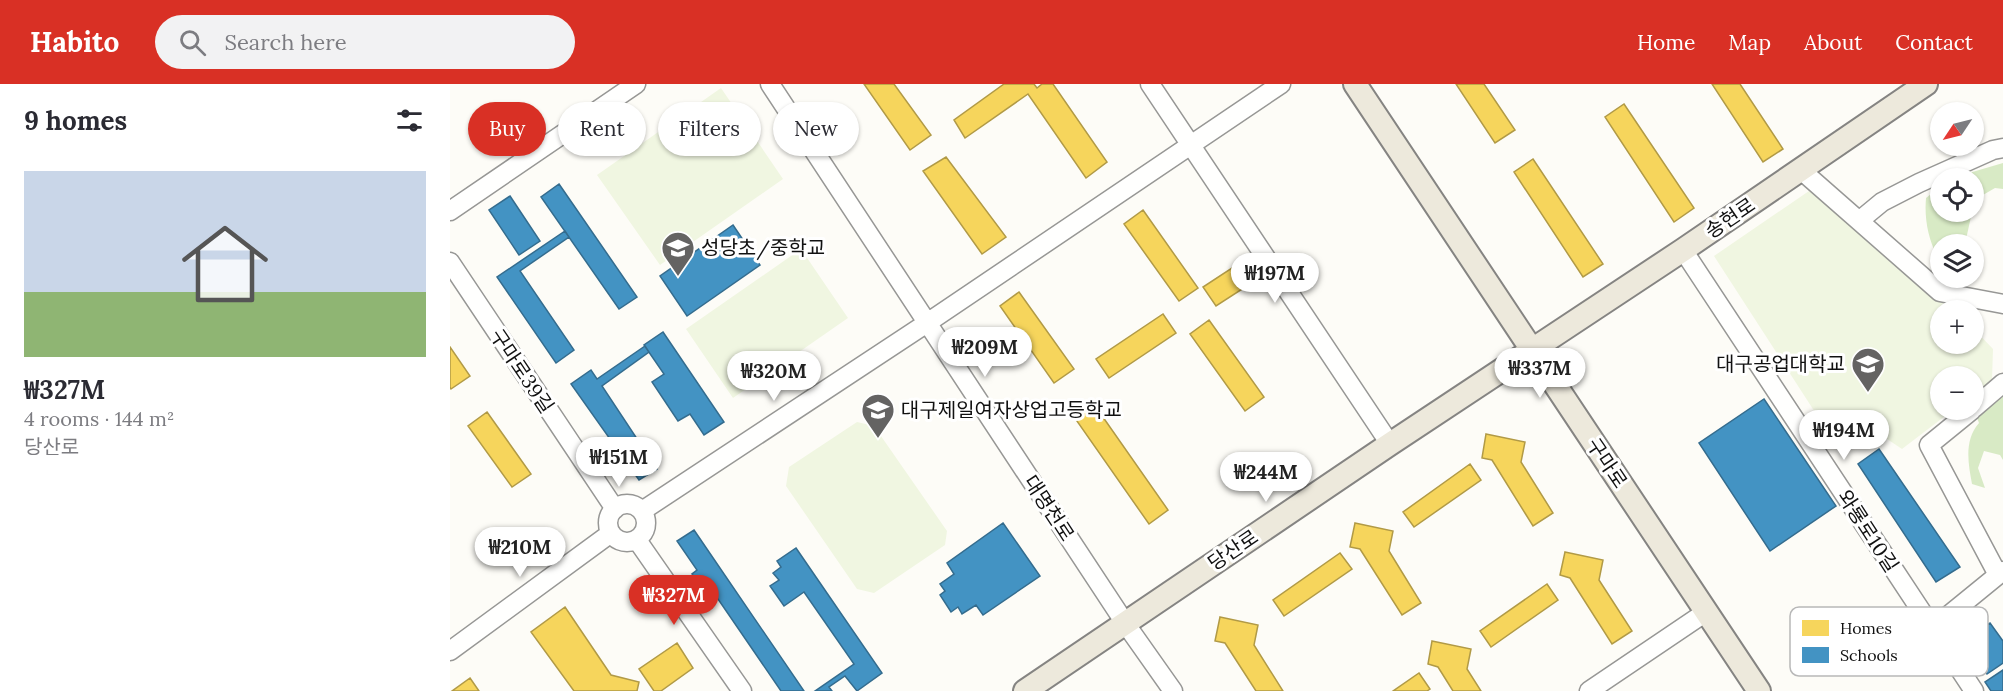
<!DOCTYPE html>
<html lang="en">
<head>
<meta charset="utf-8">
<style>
  :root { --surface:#fff; --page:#f2f2f3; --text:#2b2b33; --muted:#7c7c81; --accent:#d93025 }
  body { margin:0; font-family:Lora,"Noto Sans KR",serif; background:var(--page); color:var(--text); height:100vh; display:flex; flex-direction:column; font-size:22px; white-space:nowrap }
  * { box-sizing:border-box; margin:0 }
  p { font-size:20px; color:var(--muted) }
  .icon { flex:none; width:33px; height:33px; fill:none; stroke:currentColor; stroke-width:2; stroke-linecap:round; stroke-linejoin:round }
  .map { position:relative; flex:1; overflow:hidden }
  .drawer { display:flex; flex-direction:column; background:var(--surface); width:450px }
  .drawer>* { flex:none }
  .banner { position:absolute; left:18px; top:18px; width:570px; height:54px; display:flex; gap:12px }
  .needle { width:39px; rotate:235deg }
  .fabs { position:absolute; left:1480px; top:18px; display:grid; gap:12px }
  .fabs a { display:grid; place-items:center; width:54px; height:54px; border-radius:50%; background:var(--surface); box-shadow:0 2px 4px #0004; font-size:30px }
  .price { position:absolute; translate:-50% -51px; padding:0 14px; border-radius:21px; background:#fff; color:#222; font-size:20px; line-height:39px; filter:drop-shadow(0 2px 3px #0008) }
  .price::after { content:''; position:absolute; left:50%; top:36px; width:18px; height:14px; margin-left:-9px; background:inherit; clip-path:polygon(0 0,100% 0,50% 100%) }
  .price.current { background:var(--accent); color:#fff }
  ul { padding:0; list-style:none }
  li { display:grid; align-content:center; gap:12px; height:318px; padding:0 24px }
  li span { display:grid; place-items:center; height:186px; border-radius:0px; color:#555 }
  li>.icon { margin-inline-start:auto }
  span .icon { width:108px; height:108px; fill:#fffc; stroke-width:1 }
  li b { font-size:26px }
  h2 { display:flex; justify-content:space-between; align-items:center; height:72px; padding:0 24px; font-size:26px }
  .tag { padding:0 21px; border-radius:27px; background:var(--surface); box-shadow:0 2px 4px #0004; font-size:21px; line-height:54px }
  .tag.current { background:var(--accent); color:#fff }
  header { display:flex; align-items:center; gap:36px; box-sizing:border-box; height:84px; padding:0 30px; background:var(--accent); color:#fff }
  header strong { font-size:28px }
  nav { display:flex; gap:33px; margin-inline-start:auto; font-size:21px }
  .search { width:420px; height:54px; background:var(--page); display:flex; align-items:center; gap:15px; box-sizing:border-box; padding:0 21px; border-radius:33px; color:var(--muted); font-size:22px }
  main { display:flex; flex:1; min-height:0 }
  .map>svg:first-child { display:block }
</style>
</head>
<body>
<header>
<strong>Habito</strong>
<div class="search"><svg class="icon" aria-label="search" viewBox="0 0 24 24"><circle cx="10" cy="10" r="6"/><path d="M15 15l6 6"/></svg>Search here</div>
<nav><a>Home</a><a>Map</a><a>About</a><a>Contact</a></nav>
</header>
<main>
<section class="drawer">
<h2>9 homes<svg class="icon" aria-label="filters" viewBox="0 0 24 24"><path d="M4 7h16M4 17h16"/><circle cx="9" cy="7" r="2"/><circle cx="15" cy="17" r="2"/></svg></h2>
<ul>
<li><span style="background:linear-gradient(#c9d6e8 65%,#8fb573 0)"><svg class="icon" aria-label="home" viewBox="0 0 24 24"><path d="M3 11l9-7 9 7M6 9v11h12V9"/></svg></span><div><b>₩327M</b><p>4 rooms · 144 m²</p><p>당산로</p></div></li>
</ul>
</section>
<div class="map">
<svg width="1553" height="607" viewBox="0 0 1553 607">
  <rect width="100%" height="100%" fill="#fdfcf7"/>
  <path fill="#d8eac5" d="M1553,79v26l-8,-1 -19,11 -2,6v-27h-22z
    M1491,102v26h31l-7,32h-24v19c-12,-20 -17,-42 -15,-65z
    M1553,307v69l-3,-5 -16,-4 -6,17 7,20 -13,-4c-4,-21 -8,-44 7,-61l-3,-8z"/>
  <path fill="#f0f6e1" d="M271,4l62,91 -123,86 -63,-90z
    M1359,107l14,5 130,114h-12v34h33v-15l19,20 -1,31 -18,14v-18h-33v34h12l-51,39 -27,-18 -33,23 -128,-198z
    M351,165l47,69 -115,80 -47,-69z
    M407,338l17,4 73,105 -2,14 -71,48 -17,-4 -71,-103 3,-19z"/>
  <path fill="#f6d55c" stroke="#b19a46" stroke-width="1.5" d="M414,0h30l37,51 -21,15z
    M554,0h30l3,4 5,-4h11l54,78 -21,16 -58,-84 -63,44 -11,-18z
    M1006,0h28l31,46 -20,13z
    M1262,0h28l43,65 -20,13z
    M1174,20l70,104 -20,14 -69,-105z
    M496,73l60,80 -24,17 -59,-83z
    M1083,75l70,105 -20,13 -69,-105z
    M693,126l55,78 -19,13 -55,-77z
    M788,180l12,20 -34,22 -13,-19z
    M569,208l55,77 -20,14 -54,-77z
    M713,230l13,19 -67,45 -13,-19z
    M759,236l55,77 -19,14 -55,-77z
    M0,263l20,29 -19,13 -1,-2z
    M641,316l77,110 -19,14 -77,-110z
    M37,328l44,62 -19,13 -44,-61z
    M1036,350l39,8 -4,20 32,51 -20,13 -41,-66 -10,-2z
    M1020,380l11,16 -67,47 -11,-15z
    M905,439l38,8 -4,20 32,52 -19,12 -42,-66 -10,-2z
    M1115,468l38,8 -4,20 33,51 -20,13 -42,-66 -10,-3z
    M890,469l12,16 -68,47 -11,-16z
    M1097,500l11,16 -67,47 -11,-16z
    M115,523l46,68 28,7 -2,9h-63l-43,-59z
    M770,533l38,8 -4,20 29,46h-27l-31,-48 -10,-2z
    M982,557l39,8 -4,20 14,22h-28l-15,-24 -10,-3z
    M227,559l16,25 -32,23h-7l-15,-22z
    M969,589l11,16 -3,2h-34z
    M20,594l9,13h-27z"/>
  <path fill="#4393c3" stroke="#346c8e" stroke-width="1.5" d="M109,100l78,113 -18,12 -78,-112z
    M60,112l30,45 -21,14 -30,-45z
    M283,141l27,40 -73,51 -27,-40z
    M115,147l4,6 -49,34 54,79 -18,13 -59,-86z
    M213,248l61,90 -20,13 -14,-21 -12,7 -26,-39 12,-8 -20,-29z
    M195,262l4,6 -47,34 55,83 -18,11 -68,-96 20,-14 6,9z
    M1314,315l72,107 -66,45 -71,-108z
    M1429,365l81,118 -24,15 -78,-118z
    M553,439l37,53 -57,39 -7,-10 -14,9 -4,-7 -7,5 -11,-17 5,-4 -5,-7 14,-10 -7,-11z
    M244,446l110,161h-23l-76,-111 -6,4 -7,-10 5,-4 -20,-29z
    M346,464l86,125 -25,18 -12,-15 -16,11 3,4h-17l39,-27 -50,-72 -20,14 -14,-20 9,-6 -6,-7 8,-6 -4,-6z
    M1540,539l13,18v22l-16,11 -22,-35z
    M1553,586v21h-12l-6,-9z"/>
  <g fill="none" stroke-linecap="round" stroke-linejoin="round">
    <defs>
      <path id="minor" d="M320,0l355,539 48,68
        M700,0l240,360
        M1351,86l139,122 63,12
        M0,127l186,-127
        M1409,137l23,-19 37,-19 74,-33 10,-2
        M1233,166l291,441
        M0,178l165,247
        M1524,324l29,-25
        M1522,326l-43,35 69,130
        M158 439a19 19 0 1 1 38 0a19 19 0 1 1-38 0Z
        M192,427l285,-188 354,-239
        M187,456l105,151
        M1483,544l70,-57
        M0,567l161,-118
        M1139,607l117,-79"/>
      <path id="major" d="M905,0l404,607
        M575,607l365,-247 293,-194 243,-166"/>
    </defs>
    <use href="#minor" stroke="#979795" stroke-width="21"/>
    <use href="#major" stroke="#858482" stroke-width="26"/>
    <use href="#minor" stroke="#fffffe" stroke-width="18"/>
    <use href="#major" stroke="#ede9dc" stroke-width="22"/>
  </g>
  <defs>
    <symbol id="school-pin" viewBox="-11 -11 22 30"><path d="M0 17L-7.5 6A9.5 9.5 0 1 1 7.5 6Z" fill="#646362" stroke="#fff"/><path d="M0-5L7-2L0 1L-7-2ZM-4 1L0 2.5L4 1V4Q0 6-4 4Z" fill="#fff"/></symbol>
    <symbol id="university-pin" viewBox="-11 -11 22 30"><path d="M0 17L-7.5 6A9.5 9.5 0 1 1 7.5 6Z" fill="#646362" stroke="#fff"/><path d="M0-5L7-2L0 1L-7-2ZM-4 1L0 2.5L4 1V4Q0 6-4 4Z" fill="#fff"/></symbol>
  </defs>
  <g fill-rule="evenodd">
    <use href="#school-pin" x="209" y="145" width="38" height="52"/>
    <use href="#university-pin" x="1399" y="261" width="38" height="52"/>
    <use href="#school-pin" x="409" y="307" width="38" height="52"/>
  </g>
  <g text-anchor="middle" stroke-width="6" stroke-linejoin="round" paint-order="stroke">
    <g font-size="20" fill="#111" stroke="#fff">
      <text transform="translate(1280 134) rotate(-34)" y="7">송현로</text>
      <text transform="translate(72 287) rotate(56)" y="7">구마로39길</text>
      <text transform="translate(1157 379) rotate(56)" y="7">구마로</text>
      <text transform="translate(599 424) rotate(57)" y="7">대명천로</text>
      <text transform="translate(1418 447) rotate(57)" y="7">와룡로10길</text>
      <text transform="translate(783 466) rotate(-34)" y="7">당산로</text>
    </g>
    <g font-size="20" fill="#111" stroke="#fff" text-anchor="start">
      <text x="251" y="171">성당초/중학교</text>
      <text x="1395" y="287" text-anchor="end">대구공업대학교</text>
      <text x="451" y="333">대구제일여자상업고등학교</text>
    </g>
  </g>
  <rect x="1340" y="523" width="198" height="69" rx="9" fill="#fff" stroke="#b8b8b8" stroke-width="1.5"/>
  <rect x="1352" y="536" width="27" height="16" fill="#f6d55c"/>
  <rect x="1352" y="563" width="27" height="16" fill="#4393c3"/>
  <g font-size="16" fill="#111">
    <text x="1390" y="550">Homes</text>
    <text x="1390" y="577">Schools</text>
  </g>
</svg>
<div class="fabs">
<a><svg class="needle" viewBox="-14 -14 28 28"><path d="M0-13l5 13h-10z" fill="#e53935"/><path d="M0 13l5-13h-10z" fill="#7c7c81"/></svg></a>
<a><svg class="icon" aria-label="locate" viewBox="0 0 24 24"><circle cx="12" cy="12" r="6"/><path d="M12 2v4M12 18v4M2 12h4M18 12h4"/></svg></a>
<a><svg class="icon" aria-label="layers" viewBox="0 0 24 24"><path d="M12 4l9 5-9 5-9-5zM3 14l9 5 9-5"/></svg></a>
<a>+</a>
<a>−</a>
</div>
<b class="price" style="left:825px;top:220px">₩197M</b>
<b class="price" style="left:535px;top:294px">₩209M</b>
<b class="price" style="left:1090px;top:315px">₩337M</b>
<b class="price" style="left:324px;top:318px">₩320M</b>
<b class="price" style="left:1394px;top:377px">₩194M</b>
<b class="price" style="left:169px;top:404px">₩151M</b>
<b class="price" style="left:816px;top:419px">₩244M</b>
<b class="price" style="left:70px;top:494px">₩210M</b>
<b class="price current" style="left:224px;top:542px">₩327M</b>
<div class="banner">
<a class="tag current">Buy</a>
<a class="tag">Rent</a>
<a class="tag">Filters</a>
<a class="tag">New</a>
</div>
</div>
</main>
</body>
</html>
